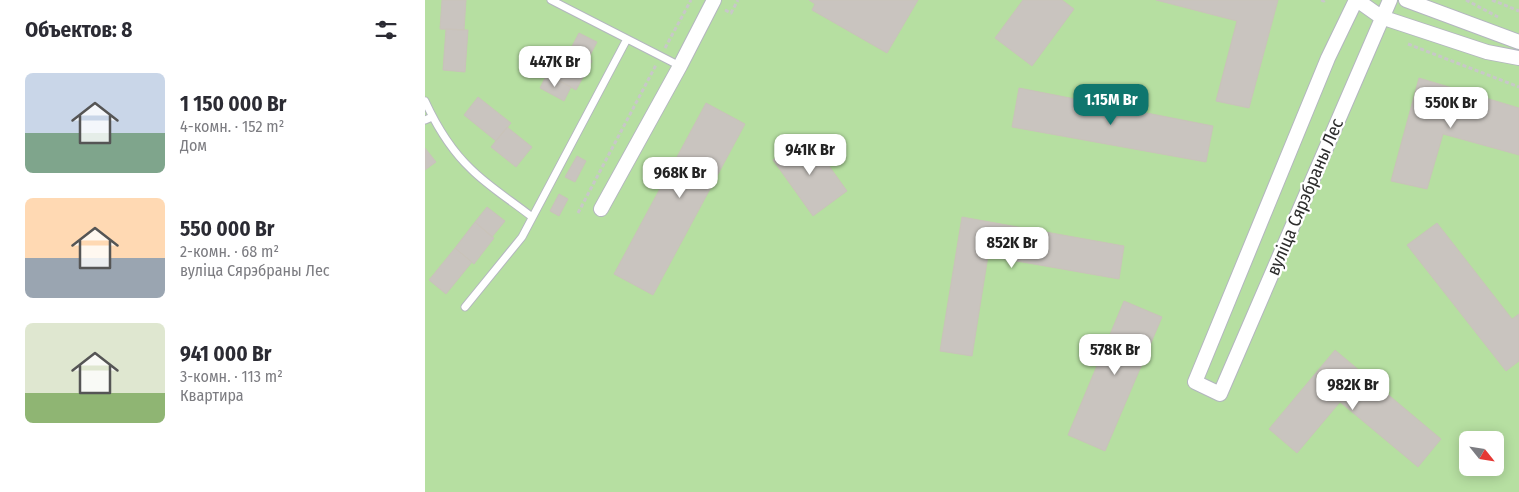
<!DOCTYPE html>
<html lang="ru">
<head>
<meta charset="utf-8">
<style>
  :root { --surface:#fff; --page:#f2f2f3; --text:#2b2b33; --muted:#7c7c81; --accent:#0f766e }
  body { margin:0; font-family:"Fira Sans Condensed",sans-serif; background:var(--page); color:var(--text); height:100vh; display:flex; flex-direction:column; font-size:19px; white-space:nowrap }
  * { box-sizing:border-box; margin:0 }
  p { font-size:16px; color:var(--muted) }
  .icon { flex:none; width:28px; height:28px; fill:none; stroke:currentColor; stroke-width:2; stroke-linecap:round; stroke-linejoin:round }
  .map { position:relative; flex:1; overflow:hidden }
  .panel { display:flex; flex-direction:column; background:var(--surface); width:425px }
  .panel>* { flex:none }
  .needle { width:32px; rotate:120deg }
  .tools { position:absolute; left:1034px; top:431px; display:grid; gap:10px }
  .tools a { display:grid; place-items:center; width:45px; height:45px; border-radius:8px; background:var(--surface); box-shadow:0 2px 12px #0003; font-size:25px }
  .price { position:absolute; translate:-50% -42px; padding:0 11px; border-radius:10px; background:#fff; color:#222; font-size:16px; line-height:32px; filter:drop-shadow(0 1px 2px #0008) }
  .price::after { content:''; position:absolute; left:50%; top:30px; width:15px; height:11px; margin-left:-8px; background:inherit; clip-path:polygon(0 0,100% 0,50% 100%) }
  .price.on { background:var(--accent); color:#fff }
  ul { padding:0; list-style:none }
  li { display:flex; align-items:center; gap:15px; height:125px; padding:0 25px }
  li span { display:grid; place-items:center; flex:none; width:140px; height:100px; border-radius:8px; color:#555 }
  li>.icon { margin-inline-start:auto }
  span .icon { width:60px; height:60px; fill:#fffc; stroke-width:1 }
  li b { font-size:21px }
  h2 { display:flex; justify-content:space-between; align-items:center; height:60px; padding:0 25px; font-size:21px }
  main { display:flex; flex:1; min-height:0 }
  .map>svg:first-child { display:block }
</style>
</head>
<body>
<main>
<section class="panel">
<h2>Объектов: 8<svg class="icon" aria-label="filters" viewBox="0 0 24 24"><path d="M4 7h16M4 17h16"/><circle cx="9" cy="7" r="2"/><circle cx="15" cy="17" r="2"/></svg></h2>
<ul>
<li><span style="background:linear-gradient(#c9d6e8 60%,#7fa58c 0)"><svg class="icon" aria-label="home" viewBox="0 0 24 24"><path d="M3 11l9-7 9 7M6 9v11h12V9"/></svg></span><div><b>1 150 000 Br</b><p>4-комн. · 152 m²</p><p>Дом</p></div></li>
<li><span style="background:linear-gradient(#ffd9b3 60%,#9aa5b1 0)"><svg class="icon" aria-label="home" viewBox="0 0 24 24"><path d="M3 11l9-7 9 7M6 9v11h12V9"/></svg></span><div><b>550 000 Br</b><p>2-комн. · 68 m²</p><p>вуліца Сярэбраны Лес</p></div></li>
<li><span style="background:linear-gradient(#dfe7d0 70%,#8fb573 0)"><svg class="icon" aria-label="home" viewBox="0 0 24 24"><path d="M3 11l9-7 9 7M6 9v11h12V9"/></svg></span><div><b>941 000 Br</b><p>3-комн. · 113 m²</p><p>Квартира</p></div></li>
</ul>
</section>
<div class="map">
<svg width="1094" height="492" viewBox="0 0 1094 492">
  <rect width="100%" height="100%" fill="#ede8e0"/>
  <path fill="#b6dfa1" fill-rule="evenodd" d="M0,0h1094v492h-1094zM1042,440h28v28h-28z"/>
  <path fill="#c9c4bf" stroke="#c9c3ba" d="M17,0h24l-2,30 -24,-1z
    M384,0h109l-31,53 -75,-43 3,-6z
    M598,0h39l12,9 -42,57 -37,-28z
    M731,0h122l-29,108 -33,-7 21,-80z
    M21,29l22,1 -3,42 -22,-2z
    M154,33l18,9 -9,17 -18,-9z
    M142,48l25,13 -16,29 -24,-13z
    M122,74l24,13 -7,14 -24,-13z
    M994,78l100,30v47l-76,-21 -16,55 -36,-8z
    M594,88l194,38 -7,36 -194,-35z
    M53,97l33,26 -15,18 -32,-26z
    M281,103l39,21 -92,171 -39,-21z
    M82,127l25,20 -16,20 -25,-20z
    M382,135l40,56 -34,25 -40,-56z
    M0,148l11,14 -11,8z
    M152,156l9,5 -11,21 -10,-5z
    M134,194l9,5 -9,17 -9,-5z
    M62,207l18,14 -13,16 -17,-15z
    M537,217l162,29 -5,33 -131,-23 -16,100 -32,-5z
    M50,222l19,16 -20,26 -19,-16z
    M1012,223l75,96 7,-5v47l-13,10 -99,-126z
    M30,248l17,14 -26,32 -17,-14z
    M699,301l38,16 -57,134 -37,-16z
    M910,350l106,89 -23,28 -78,-65 -43,51 -28,-24z"/>
  <g fill="none" stroke-linecap="round" stroke-linejoin="round">
    <defs>
      <path id="service" d="M126,0l129,66
        M0,101c11,24 26,49 46,68 18,18 41,32 61,48
        M0,120l7,-3
        M40,307l57,-70 105,-198"/>
      <path id="minor" d="M931,0l-28,58 -133,324 25,12 170,-394
        M932,0l24,17 106,35 32,6
        M981,0l113,42
        M176,209l79,-143 34,-66"/>
    </defs>
    <use href="#service" stroke="#b3b6bf" stroke-width="9"/>
    <use href="#minor" stroke="#b3b6bf" stroke-width="16"/>
    <path stroke="#c8c8c8" stroke-width="3" stroke-dasharray="4 2.5" stroke-linecap="butt" d="M896,0l3,1 1,-1
      M1041,0l32,17
      M1067,0l27,11
      M300,10l6,3 7,-13
      M983,44l111,43
      M240,48l26,-48
      M153,213l78,-148"/>
    <use href="#service" stroke="#fff" stroke-width="7"/>
    <use href="#minor" stroke="#fff" stroke-width="14"/>
  </g>
  <g text-anchor="middle" stroke-width="4.5" stroke-linejoin="round" paint-order="stroke">
    <g font-size="18" fill="#2d2d2d" stroke="#fff">
      <text transform="translate(880 197) rotate(-67)" y="6">вуліца Сярэбраны Лес</text>
    </g>
  </g>
</svg>
<div class="tools">
<a><svg class="needle" viewBox="-14 -14 28 28"><path d="M0-13l5 13h-10z" fill="#e53935"/><path d="M0 13l5-13h-10z" fill="#7c7c81"/></svg></a>
</div>
<b class="price" style="left:130px;top:88px">447K Br</b>
<b class="price on" style="left:686px;top:126px">1.15M Br</b>
<b class="price" style="left:1026px;top:129px">550K Br</b>
<b class="price" style="left:385px;top:176px">941K Br</b>
<b class="price" style="left:255px;top:199px">968K Br</b>
<b class="price" style="left:587px;top:269px">852K Br</b>
<b class="price" style="left:690px;top:376px">578K Br</b>
<b class="price" style="left:928px;top:411px">982K Br</b>
</div>
</main>
</body>
</html>
